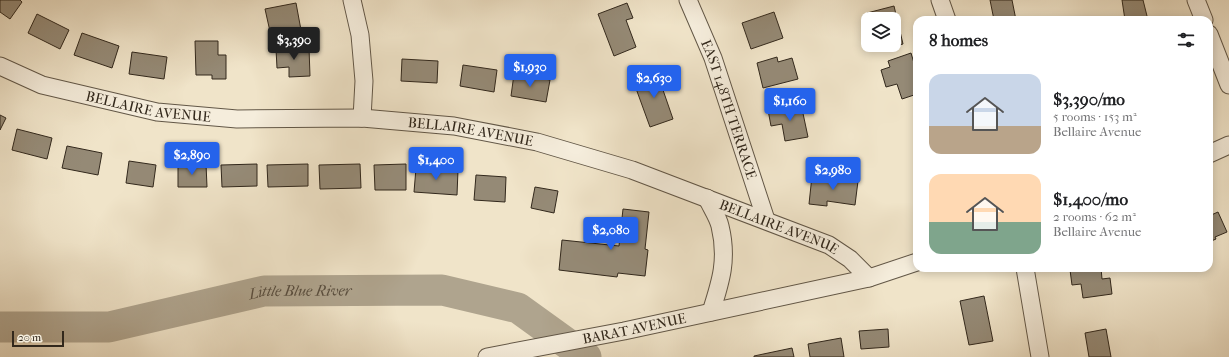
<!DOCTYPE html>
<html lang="en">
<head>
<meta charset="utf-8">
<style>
  :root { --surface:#fff; --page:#f2f2f2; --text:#202124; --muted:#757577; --accent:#2563eb }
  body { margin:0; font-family:"IM FELL French Canon",serif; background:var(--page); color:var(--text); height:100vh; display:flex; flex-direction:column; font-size:15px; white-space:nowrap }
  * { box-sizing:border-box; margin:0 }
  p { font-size:13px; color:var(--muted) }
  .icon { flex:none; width:22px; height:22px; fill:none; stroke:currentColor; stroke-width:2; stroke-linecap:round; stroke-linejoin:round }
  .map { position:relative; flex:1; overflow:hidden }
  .drawer { position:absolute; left:913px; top:16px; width:300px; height:256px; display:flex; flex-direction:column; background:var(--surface); border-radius:12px; box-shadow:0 2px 10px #0003 }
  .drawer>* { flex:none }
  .fabs { position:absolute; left:861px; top:12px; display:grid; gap:8px }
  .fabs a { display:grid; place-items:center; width:40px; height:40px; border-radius:8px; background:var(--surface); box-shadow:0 2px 10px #0003; font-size:20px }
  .scale { position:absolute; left:12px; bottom:10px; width:52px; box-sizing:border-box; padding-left:4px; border:2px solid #32281c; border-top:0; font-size:11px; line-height:14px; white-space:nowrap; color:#32281c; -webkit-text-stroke:3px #f5eddc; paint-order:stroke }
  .price { position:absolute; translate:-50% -34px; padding:0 9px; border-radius:4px; background:var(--accent); color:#fff; font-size:13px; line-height:26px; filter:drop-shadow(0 1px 2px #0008) }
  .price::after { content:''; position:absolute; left:50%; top:24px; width:12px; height:9px; margin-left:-6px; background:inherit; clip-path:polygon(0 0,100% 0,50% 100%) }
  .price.on { background:#222; color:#fff }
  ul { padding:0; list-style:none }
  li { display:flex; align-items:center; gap:12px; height:100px; padding:0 16px }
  li span { display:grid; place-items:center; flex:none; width:112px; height:80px; border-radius:12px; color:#555 }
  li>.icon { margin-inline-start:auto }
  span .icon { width:48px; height:48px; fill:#fffc; stroke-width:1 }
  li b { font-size:17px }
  h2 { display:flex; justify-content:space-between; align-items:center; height:48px; padding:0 16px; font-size:17px }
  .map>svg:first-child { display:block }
</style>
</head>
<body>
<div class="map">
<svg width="1229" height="357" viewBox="0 0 1229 357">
  <rect width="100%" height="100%" fill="#f0e4c9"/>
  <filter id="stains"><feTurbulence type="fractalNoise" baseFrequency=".005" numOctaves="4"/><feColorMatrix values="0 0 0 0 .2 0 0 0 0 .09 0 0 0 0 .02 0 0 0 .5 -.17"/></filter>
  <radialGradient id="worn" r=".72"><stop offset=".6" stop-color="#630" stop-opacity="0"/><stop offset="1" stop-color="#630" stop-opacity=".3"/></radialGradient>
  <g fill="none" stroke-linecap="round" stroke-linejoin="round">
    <path stroke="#afa48e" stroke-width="31" id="s1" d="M0,327h109l155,-36 178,-1 76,18 68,49"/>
  </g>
  <path fill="#958a76" stroke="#32281c" d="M0,0h20l2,2 -12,17 -10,-7z
    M990,0h22l4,20h-22z
    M1122,0h21l5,20h-23z
    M296,3l5,27 -30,6 -6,-27z
    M627,3l6,15 -7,2 10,27 -22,9 -16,-42z
    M894,6l9,38 -20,5 -1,-4h12v-26h-26l-1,-6z
    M774,12l9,26 -32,11 -9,-26z
    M37,14l32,16 -9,19 -32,-16z
    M82,33l37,13 -7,22 -38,-13z
    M195,41h23v14h8v24h-14v-4h-16z
    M309,48l1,28 -21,1v-10l-12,1 -1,-19z
    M132,52l35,5 -3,22 -35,-5z
    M911,53l6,20v21l-15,5 -5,-15 -11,3 -5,-17 9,-3 -2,-6z
    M777,57l1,5 14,-4 6,21 -35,9 -6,-25z
    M402,59l36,2 -1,22 -36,-2z
    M463,65l34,5 -3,22 -34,-6z
    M663,73l5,15 -5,2 10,29 -23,8 -16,-44z
    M514,74l36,6 -4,22 -35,-6z
    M801,104l7,33 -23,4 -3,-17 -11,2 -3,-16z
    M0,115l6,3 -6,12z
    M17,129l35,9 -5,21 -35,-9z
    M67,146l35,7 -4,22 -36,-7z
    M129,161l27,4 -3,22 -27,-4z
    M178,164h28l1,23h-29z
    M257,164v22l-35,1 -1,-22z
    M308,164v22l-40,1 -1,-22z
    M360,164l1,24 -41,1 -1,-24z
    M406,164v26h-31l-1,-25z
    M416,168l42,2 -1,25 -43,-3z
    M476,175l30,2 -1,25 -31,-2z
    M812,176l46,5 -3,24 -28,-4v5l-18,-2z
    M535,187l23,4 -4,22 -23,-5z
    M623,209l26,3 -4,37 3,1 -3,26 -27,-3 -1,4 -58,-7 3,-30 57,6z
    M1218,212l9,20 -12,5 1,2 -7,3v-26z
    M1082,268h19l1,11 8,-1 2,16 -29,4 -2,-14 -9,1 -2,-15z
    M984,296l9,45 -24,4 -9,-44z
    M888,329l1,18 -28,2 -2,-18z
    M1106,329l5,28h-22l-4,-24z
    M841,338l3,19h-34l-2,-13z
    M792,348l2,9h-40v-1z"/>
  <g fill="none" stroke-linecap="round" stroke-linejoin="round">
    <defs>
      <g id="minor">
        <path d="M352,0l8,35 4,46 -2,37"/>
        <path id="s2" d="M688,0l25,58 53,162"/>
        <path d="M940,0l7,20"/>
        <path d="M1196,0l8,20"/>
        <path d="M1209,34l20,51"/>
        <path id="s3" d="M0,66l42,19 115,27 80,7 125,-1 92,8 83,16 95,28 197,75 21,14 19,19"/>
        <path d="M1209,154l20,-9"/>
        <path d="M707,198c4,9 11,19 13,28 8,33 1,55 -9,86"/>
        <path d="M1025,268l15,89"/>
        <path id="s4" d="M487,357l137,-26 245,-53 48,-16"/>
      </g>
    </defs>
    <use href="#minor" stroke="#625747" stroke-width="19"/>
    <use href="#minor" stroke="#f5eddc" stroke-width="17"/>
  </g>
  <g text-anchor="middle" stroke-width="3.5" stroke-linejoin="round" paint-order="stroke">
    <g font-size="14" fill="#32281c" stroke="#f5eddc">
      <text dy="5" stroke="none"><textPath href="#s3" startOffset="155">BELLAIRE AVENUE</textPath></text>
      <text dy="5" stroke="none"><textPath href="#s2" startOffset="117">EAST 148TH TERRACE</textPath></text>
      <text dy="5" stroke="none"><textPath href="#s3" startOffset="479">BELLAIRE AVENUE</textPath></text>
      <text dy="5" stroke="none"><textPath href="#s3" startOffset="803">BELLAIRE AVENUE</textPath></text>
      <text dy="5" stroke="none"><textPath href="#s4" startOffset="150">BARAT AVENUE</textPath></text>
    </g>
    <g font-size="15" font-style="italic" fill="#584d3e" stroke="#f5eddc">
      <text dy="5" stroke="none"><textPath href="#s1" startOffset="304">Little Blue River</textPath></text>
    </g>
  </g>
  <rect width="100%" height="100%" filter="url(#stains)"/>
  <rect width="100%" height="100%" fill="url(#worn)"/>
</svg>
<div class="fabs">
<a><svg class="icon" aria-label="layers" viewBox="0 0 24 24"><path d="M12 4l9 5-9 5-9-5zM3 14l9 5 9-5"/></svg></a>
</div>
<div class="scale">20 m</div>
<b class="price on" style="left:294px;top:61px">$3,390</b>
<b class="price" style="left:530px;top:88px">$1,930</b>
<b class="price" style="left:654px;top:99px">$2,630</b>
<b class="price" style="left:790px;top:122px">$1,160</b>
<b class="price" style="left:192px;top:176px">$2,890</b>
<b class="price" style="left:436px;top:181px">$1,400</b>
<b class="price" style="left:833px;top:191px">$2,980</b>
<b class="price" style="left:611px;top:251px">$2,080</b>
<section class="drawer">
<h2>8 homes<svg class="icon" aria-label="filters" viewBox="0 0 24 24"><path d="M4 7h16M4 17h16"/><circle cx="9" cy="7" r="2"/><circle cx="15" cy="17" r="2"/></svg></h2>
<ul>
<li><span style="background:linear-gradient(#c9d6e8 65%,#b9a48a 0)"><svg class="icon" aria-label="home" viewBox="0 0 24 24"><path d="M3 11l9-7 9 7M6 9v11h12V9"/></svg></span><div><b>$3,390/mo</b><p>5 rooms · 153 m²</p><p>Bellaire Avenue</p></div></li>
<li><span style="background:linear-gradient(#ffd9b3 60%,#7fa58c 0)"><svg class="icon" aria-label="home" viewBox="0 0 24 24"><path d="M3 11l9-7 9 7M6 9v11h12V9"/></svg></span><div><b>$1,400/mo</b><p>2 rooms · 62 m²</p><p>Bellaire Avenue</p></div></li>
</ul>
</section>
</div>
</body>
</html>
